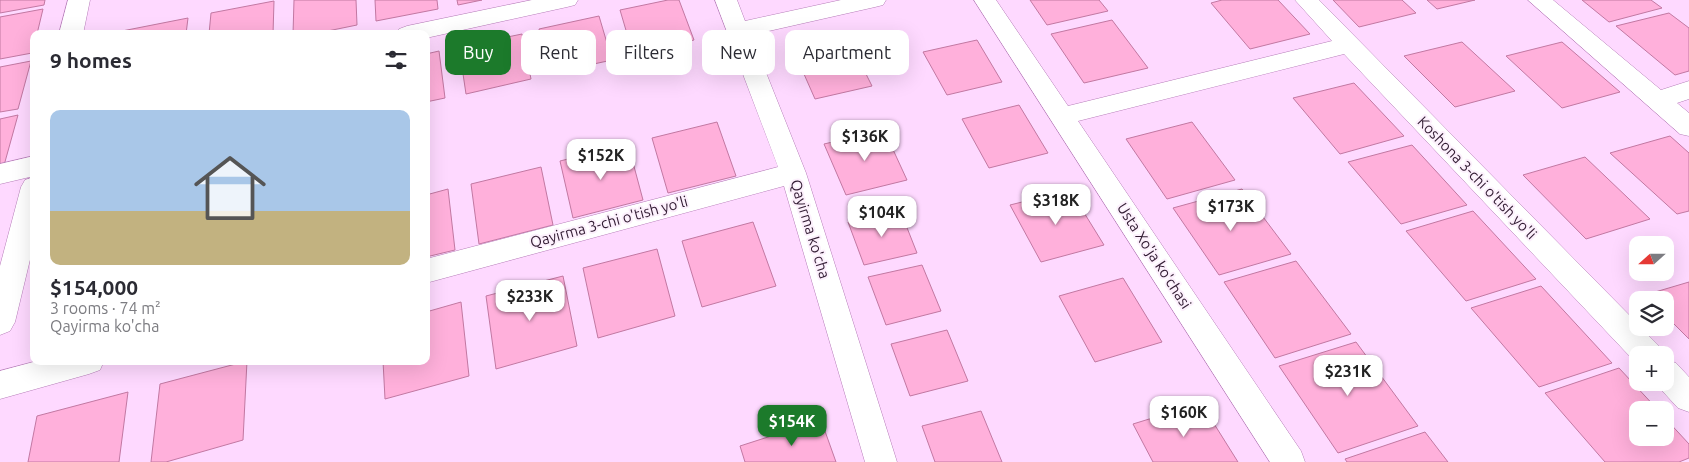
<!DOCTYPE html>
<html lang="en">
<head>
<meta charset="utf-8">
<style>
  :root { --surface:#fff; --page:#f7f7f7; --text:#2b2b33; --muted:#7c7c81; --accent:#1c7a2b }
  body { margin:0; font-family:Ubuntu,sans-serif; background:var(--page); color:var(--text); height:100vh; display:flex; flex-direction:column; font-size:19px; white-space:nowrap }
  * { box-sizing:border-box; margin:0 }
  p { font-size:16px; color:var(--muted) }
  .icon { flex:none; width:28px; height:28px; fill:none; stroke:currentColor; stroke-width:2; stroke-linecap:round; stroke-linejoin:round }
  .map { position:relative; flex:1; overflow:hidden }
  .details { position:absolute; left:30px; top:30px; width:400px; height:335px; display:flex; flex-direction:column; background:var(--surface); border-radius:10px; box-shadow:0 5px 20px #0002 }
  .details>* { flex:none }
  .top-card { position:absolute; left:445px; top:30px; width:475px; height:45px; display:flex; gap:10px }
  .needle { width:32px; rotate:249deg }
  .fabs { position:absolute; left:1629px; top:236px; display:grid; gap:10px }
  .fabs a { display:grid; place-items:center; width:45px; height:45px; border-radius:10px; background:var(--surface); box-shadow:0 5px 20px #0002; font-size:25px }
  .price { position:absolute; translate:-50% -42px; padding:0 11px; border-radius:10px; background:#fff; color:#222; font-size:16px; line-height:32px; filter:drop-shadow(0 1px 2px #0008) }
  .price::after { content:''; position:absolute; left:50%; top:30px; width:15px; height:11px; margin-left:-8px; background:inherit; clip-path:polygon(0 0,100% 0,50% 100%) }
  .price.on { background:var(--accent); color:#fff }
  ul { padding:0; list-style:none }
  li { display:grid; align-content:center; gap:10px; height:265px; padding:0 20px }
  li span { display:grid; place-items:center; height:155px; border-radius:10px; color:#555 }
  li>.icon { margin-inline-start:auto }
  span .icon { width:90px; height:90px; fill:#fffc; stroke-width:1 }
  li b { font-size:21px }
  h2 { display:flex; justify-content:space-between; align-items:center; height:60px; padding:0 20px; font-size:21px }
  .chip { padding:0 18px; border-radius:10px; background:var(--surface); box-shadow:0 5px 20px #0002; font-size:18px; line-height:45px }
  .chip.on { background:var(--accent); color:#fff }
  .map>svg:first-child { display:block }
</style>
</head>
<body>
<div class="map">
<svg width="1689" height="462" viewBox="0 0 1689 462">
  <rect width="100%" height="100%" fill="#fed9ff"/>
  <path fill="#ffb0db" stroke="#c278a2" d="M0,0h45l-1,5 -44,8z
    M294,0h62l1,25 -44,9h-20z
    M375,0h62l1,9 -62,12z
    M457,0h25l-24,5z
    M668,0h11l15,40 -61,14 -13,-44z
    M1030,0h69l9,11 -61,14z
    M1222,0h56l32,34 -60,15 -39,-46z
    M1333,0h69l14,13 -57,14z
    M1427,0h48l-38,9z
    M1582,0h69l11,8 -53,14z
    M274,1l-1,33h-64l2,-21z
    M43,9l-6,25h-3l-2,19 -32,6v-42z
    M1669,13l20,15v43l-14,4 -59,-49z
    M599,16l13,44 -64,14 -9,-45z
    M188,18l-2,16h-65l1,-3z
    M1112,20l36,48 -64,15 -33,-49z
    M522,34l9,45 -65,15 -7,-47z
    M977,40l25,42 -55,13 -24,-43z
    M1462,42l53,49 -60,16 -51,-51z
    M1562,42l58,50 -58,16 -56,-52z
    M851,44l21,42 -57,13 -19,-43z
    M439,51l6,47 -19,4v-48z
    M31,61l-13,48 -18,3v-45z
    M1354,83l50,53 -64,18 -47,-56z
    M1019,105l29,48 -59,15 -27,-49z
    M18,115l-15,54h-3v-50z
    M717,122l19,54 -68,17 -16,-55z
    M1192,122l43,58 -68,19 -41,-60z
    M884,130l23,50 -61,15 -22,-51z
    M1670,136l19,17v58l-12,3 -67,-61z
    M628,144l15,56 -70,18 -13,-57z
    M1412,145l55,60 -66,19 -53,-62z
    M1585,157l65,62 -64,20 -63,-64z
    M541,167l12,58 -74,19 -8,-60z
    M448,189l7,61 -29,7v-62z
    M1242,189l49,65 -72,21 -46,-67z
    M1070,190l34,55 -63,17 -31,-57z
    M900,210l17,43 -53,12 -16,-43z
    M1473,211l63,68 -70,22 -60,-70z
    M753,222l23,64 -74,21 -20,-66z
    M657,249l18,67 -77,22 -15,-70z
    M1296,261l55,73 -76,24 -51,-76z
    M922,265l19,46 -55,14 -18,-48z
    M563,276l14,70 -81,23 -10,-73z
    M1123,278l39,64 -67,20 -36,-66z
    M1689,282v57l-24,-24v-15h-15l-5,-5z
    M1541,286l71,77 -73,24 -68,-79z
    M461,302l8,74 -84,23 -2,-38h43v-49z
    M947,330l21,51 -58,15 -19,-52z
    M1356,342l62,84 -80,27 -59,-87z
    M247,361l-4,79 -77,22h-15l9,-78z
    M1619,368l39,42h-20v28h27v-20l24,26v14l-10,4h-74l-60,-69z
    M128,392l-9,70h-91l9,-46z
    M1201,403l37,59h-85l-20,-38z
    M981,411l21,51h-67l-13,-36z
    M821,420l15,42h-91l-5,-16z
    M1425,432l23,30h-101l-2,-3z"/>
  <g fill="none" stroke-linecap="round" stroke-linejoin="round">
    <defs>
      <path id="minor" d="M68,0h22l-7,34h-24z
        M532,0h46l-3,5 -8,2 -141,31v-4h-30l3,-5 8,-3z
        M715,0h22l8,21 96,-21h45l-3,5 -8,2 -124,28 55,138 91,289h-32l-81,-276 -358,97v-24l352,-92z
        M974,0h22l72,106 264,-65 -37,-41h24l319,324v4h3l18,18 4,9h-25l-1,9 -293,-310 -266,67 223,330 4,11h-35z
        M1528,0h25l108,90 28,-9v18l-12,4 12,10v23l-9,-2z
        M34,156v20l-34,8v-20z
        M34,177v66l-19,79 -5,9 -10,4v-69l21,-79 4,-7z
        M1665,359l11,4 13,14v35l-11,-4 -24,-26h11z
        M37,361h67l-4,9 -11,4 -89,25v-28z"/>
    </defs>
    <use href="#minor" stroke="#b57db8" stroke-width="1"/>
    <use href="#minor" fill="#fff" fill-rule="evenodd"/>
  </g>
  <g text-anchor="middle" stroke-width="4" stroke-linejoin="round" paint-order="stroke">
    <g font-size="15" fill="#311b32" stroke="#fcf0fc">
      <text transform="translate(1477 178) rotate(46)" y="5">Koshona 3-chi o'tish yo'li</text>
      <text transform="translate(609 222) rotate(-15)" y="5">Qayirma 3-chi o'tish yo'li</text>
      <text transform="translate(810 229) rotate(73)" y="5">Qayirma ko'cha</text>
      <text transform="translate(1154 256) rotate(57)" y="5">Usta Xo'ja ko'chasi</text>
    </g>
  </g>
</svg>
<div class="fabs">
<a><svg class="needle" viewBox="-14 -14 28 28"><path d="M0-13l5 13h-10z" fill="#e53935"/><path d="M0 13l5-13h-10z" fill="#7c7c81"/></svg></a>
<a><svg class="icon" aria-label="layers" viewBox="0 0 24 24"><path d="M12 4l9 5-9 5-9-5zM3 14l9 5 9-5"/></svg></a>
<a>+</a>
<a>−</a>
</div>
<b class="price" style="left:865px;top:162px">$136K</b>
<b class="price" style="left:601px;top:181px">$152K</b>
<b class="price" style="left:1056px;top:226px">$318K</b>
<b class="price" style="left:1231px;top:232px">$173K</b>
<b class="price" style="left:882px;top:238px">$104K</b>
<b class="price" style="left:530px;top:322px">$233K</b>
<b class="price" style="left:1348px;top:397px">$231K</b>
<b class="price" style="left:1184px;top:438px">$160K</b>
<b class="price on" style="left:792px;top:447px">$154K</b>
<div class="top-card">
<a class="chip on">Buy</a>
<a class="chip">Rent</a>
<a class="chip">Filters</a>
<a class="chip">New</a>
<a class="chip">Apartment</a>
</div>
<section class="details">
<h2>9 homes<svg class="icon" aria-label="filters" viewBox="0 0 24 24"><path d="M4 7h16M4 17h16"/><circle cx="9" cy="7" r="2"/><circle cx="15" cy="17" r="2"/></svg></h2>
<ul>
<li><span style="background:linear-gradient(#a9c7e8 65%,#c2b280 0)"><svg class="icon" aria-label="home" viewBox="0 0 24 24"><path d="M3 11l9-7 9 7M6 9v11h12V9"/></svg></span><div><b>$154,000</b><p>3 rooms · 74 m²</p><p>Qayirma ko'cha</p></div></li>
</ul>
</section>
</div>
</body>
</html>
